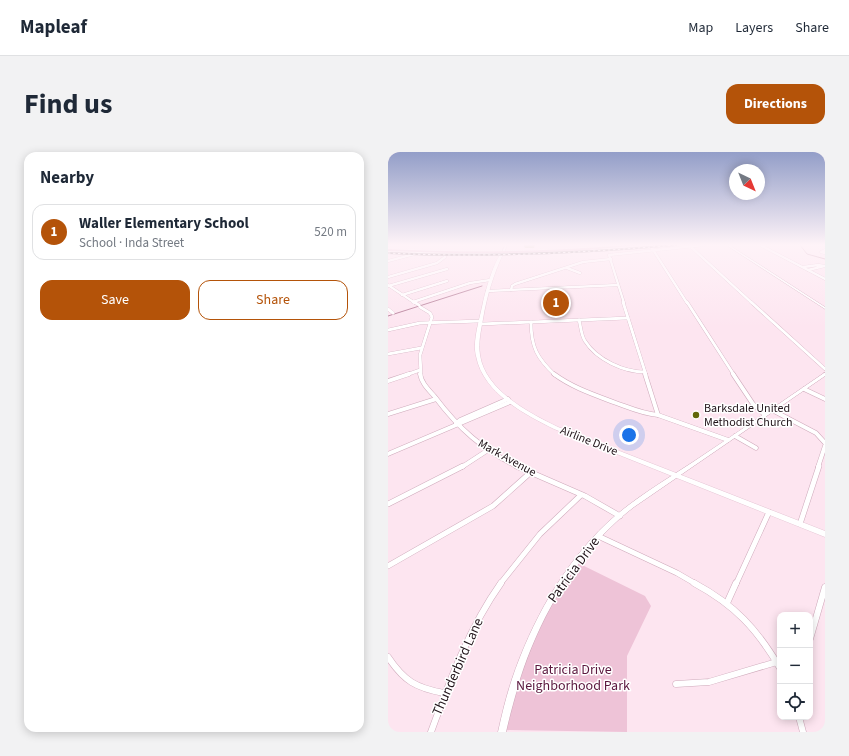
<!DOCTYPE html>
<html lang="en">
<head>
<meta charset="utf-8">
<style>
	:root { --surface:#fff; --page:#f2f2f3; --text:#1f2937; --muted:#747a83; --line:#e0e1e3; --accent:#b45309 }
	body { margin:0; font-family:"Source Sans 3",sans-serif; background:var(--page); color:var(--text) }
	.controls { position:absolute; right:12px; bottom:12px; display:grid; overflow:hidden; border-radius:8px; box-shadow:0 2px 10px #0003 }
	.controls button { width:36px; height:36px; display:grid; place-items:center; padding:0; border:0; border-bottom:1px solid var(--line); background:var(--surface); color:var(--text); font:20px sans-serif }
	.compass { position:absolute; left:341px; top:12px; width:36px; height:36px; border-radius:50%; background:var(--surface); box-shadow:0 2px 10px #0003; rotate:137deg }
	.you { position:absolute; left:241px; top:283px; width:14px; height:14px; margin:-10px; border:3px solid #fff; border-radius:50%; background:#1a73e8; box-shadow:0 0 0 6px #1a73e833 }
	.badge { display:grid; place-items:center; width:26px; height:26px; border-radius:50%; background:var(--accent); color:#fff; font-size:13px; font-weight:700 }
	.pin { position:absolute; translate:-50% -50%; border:2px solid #fff; box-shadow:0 1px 4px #0006 }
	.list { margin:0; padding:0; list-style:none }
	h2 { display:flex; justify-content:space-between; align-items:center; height:52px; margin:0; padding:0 16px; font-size:17px }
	h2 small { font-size:13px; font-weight:400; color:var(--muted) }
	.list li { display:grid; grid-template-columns:26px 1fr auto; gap:12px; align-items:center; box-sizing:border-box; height:56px; margin:0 8px 8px; padding:0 8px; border:1px solid var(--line); border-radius:12px }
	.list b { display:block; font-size:15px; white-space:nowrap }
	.list p { margin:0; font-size:13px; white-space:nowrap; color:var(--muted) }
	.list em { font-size:13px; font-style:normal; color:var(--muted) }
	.actions { display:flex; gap:8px; padding:12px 16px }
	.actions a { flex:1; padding:9px 0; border:1px solid var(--accent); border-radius:12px; text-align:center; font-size:14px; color:var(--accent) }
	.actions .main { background:var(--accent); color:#fff }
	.icon { flex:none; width:22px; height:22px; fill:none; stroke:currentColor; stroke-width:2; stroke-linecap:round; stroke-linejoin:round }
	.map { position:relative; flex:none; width:437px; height:580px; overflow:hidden; border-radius:12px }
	header { display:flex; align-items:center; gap:24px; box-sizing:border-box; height:56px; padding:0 20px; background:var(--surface); border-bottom:1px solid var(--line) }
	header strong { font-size:19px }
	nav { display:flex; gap:22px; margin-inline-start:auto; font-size:14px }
	.intro { display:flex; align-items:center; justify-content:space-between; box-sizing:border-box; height:96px; padding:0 24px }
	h1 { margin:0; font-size:28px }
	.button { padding:10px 18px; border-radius:12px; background:var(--accent); color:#fff; font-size:14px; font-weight:700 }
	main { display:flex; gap:24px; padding:0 24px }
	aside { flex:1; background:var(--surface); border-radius:12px; box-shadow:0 2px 10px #0003 }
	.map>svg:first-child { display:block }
</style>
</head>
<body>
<header>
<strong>Mapleaf</strong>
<nav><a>Map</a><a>Layers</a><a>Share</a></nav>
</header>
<div class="intro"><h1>Find us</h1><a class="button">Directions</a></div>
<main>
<aside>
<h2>Nearby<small></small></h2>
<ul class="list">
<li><span class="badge">1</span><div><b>Waller Elementary School</b><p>School · Inda Street</p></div><em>520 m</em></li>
</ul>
<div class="actions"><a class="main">Save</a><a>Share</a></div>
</aside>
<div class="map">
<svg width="437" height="580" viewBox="0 0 437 580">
	<rect width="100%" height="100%" fill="#fde5f0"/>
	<polygon fill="#eec3d7" points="188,410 257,444 263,454 239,504 239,580 114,578 134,512 154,464"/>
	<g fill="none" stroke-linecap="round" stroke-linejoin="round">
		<g stroke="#b57c97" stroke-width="1">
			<polyline points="412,93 419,102 437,107"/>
			<polyline points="0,164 94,134"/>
		</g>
		<g stroke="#cea9ba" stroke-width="3">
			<g id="minor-far4">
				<polyline points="262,93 299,151"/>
				<polyline points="372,93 437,127"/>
				<polyline points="303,95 364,151"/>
				<polyline points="437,98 433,100 437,101"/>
				<polyline points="0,109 34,100"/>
				<polyline points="415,115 430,113 437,114 420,118"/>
				<polyline points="179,116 192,121"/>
				<polyline points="0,125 49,111 57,105"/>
				<polyline points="0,133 27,151"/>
				<polyline points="0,134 59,117"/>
				<polyline points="123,138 124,134 127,132 195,110 223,107"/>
				<polyline points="99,139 230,133"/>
				<polyline points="14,143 59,129"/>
				<polyline points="25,150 82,131 102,128"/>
				<polyline points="236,151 221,103 316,93"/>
			</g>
		</g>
		<g stroke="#cea9ba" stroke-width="3.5">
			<g id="minor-far3">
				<polyline points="25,150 26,150"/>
				<polyline points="26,150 31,153"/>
				<polyline points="235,150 258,223"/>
				<polyline points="299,150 346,223"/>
				<polyline points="363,150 437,217"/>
				<polyline points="32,155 42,161 44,165 32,203 33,223"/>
				<polyline points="0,157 5,161"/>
				<path d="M191,168C193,175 193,183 197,189C209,208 236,220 257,220"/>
				<path d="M143,170C143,195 149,206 167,223"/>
				<polyline points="93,172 240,166"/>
				<polyline points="0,178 32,171 93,169"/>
				<polyline points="0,202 33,196"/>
				<polyline points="18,223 32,218"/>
			</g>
		</g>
		<g stroke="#cea9ba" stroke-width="5">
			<g id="minor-far2">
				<path d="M32,222C34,232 40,237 47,245C71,277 94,297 130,315"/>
				<path d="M166,222C185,236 207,243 228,251C242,256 255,262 270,263"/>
				<polyline points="257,222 270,263 340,288"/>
				<polyline points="345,222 365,252 377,263"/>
				<polyline points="0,229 21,222"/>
				<polyline points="416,237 437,247"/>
				<polyline points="384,258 428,281 437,291"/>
				<polyline points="0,262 48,247"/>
				<polyline points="68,272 72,268 120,247"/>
				<polyline points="347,284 368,296"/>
				<polyline points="0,302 122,250"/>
				<polyline points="74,315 100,298"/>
				<polyline points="430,315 437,294"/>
			</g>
		</g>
		<g stroke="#cea9ba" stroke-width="6">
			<g id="minor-far1">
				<polyline points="128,314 197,344 232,364"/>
				<polyline points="0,352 75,314"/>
				<polyline points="412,372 431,314"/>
				<polyline points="210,384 289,421 308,432"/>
				<polyline points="0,414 105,354 143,320"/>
				<polyline points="112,432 152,382 193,343"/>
				<polyline points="348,432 381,360"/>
			</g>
		</g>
		<g stroke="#cea9ba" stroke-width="7">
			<g id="minor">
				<path d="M306,431C347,453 369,477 392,516"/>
				<polyline points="339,451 348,431"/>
				<polyline points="422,487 437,435"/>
				<path d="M0,505C16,529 28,536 56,541"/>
				<polyline points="288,532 321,530 392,509"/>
				<polyline points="411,565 415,580"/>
				<path d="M43,580C62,528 81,476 113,431"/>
			</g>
		</g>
		<g stroke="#cea9ba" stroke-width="1">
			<g id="tertiary">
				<polygon points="117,93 119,93 116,101 114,101"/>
				<polygon points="341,93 437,155 437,157 338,93"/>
				<path d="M436,221H437V224L246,355C238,361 230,368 223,375C180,416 150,471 132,527C127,545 122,562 118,580H110C114,562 118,545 124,527C143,471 175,412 219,371C245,347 276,329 305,310C349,281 392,251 436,221Z"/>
			</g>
		</g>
		<g stroke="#cea9ba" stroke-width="0.5">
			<path id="secondary" d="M115,99L116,100C106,121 99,143 95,167C93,179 90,190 92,203C97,238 141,261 170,275L437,379V385L166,277C136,262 95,241 88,204C84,189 92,166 95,150C98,137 106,108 115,99Z"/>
		</g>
		<g stroke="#fff" stroke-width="1">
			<path id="primary" d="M237,93H253L189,99L126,101H63L0,99V97C79,101 158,100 237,93Z"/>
		</g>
		<use href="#minor-far4" stroke="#fff" stroke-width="2.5"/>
		<use href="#minor-far3" stroke="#fff" stroke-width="3"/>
		<use href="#minor-far2" stroke="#fff" stroke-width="4"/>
		<use href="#minor-far1" stroke="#fff" stroke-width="5"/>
		<use href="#minor" stroke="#fff" stroke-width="6"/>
		<use href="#tertiary" fill="#fff" fill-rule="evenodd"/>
		<use href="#secondary" fill="#fff" fill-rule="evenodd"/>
		<use href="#primary" fill="#dfacc5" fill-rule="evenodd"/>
		<g stroke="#52434a" stroke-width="2">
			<path id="rail" d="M0,101C96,106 192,101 288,93"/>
		</g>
		<use href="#rail" stroke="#fff" stroke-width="1" stroke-dasharray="2.5" stroke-linecap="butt"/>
	</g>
	<polygon fill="#99a06d" points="147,93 146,96 137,96 136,94"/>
	<polygon fill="#b2ba7f" stroke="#7d8259" points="137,93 146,93 146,94 136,94"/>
	<linearGradient id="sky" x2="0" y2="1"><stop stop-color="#939ec8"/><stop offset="0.53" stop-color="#fef3f8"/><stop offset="1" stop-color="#fef3f8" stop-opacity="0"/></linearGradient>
	<rect width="437" height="175" fill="url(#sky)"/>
	<circle fill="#61680a" stroke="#fff" stroke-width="1.5" cx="308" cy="263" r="4"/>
	<g text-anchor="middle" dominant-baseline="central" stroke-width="3" stroke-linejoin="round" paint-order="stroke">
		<g font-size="12" fill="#201319" stroke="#fff" text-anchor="start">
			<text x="316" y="256">Barksdale United<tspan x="316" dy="14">Methodist Church</tspan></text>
		</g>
		<g font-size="12" fill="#201319" stroke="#fff">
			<text transform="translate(201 289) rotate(22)">Airline Drive</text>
			<text transform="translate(119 306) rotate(29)">Mark Avenue</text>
		</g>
		<g font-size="14" fill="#201319" stroke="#fff">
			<text transform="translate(186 418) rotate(-54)">Patricia Drive</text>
			<text transform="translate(70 515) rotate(-66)">Thunderbird Lane</text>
		</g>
		<g font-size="14" fill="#5b173e" stroke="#fff">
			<text x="185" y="518">Patricia Drive<tspan x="185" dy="16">Neighborhood Park</tspan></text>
		</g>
	</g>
</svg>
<div class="controls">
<button>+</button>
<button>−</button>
<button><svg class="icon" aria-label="locate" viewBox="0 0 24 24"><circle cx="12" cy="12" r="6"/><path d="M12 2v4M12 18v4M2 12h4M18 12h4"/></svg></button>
</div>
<svg class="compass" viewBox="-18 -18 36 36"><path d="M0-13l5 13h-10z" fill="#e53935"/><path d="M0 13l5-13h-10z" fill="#747a83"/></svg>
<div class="you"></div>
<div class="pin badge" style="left:168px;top:151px">1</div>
</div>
</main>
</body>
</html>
